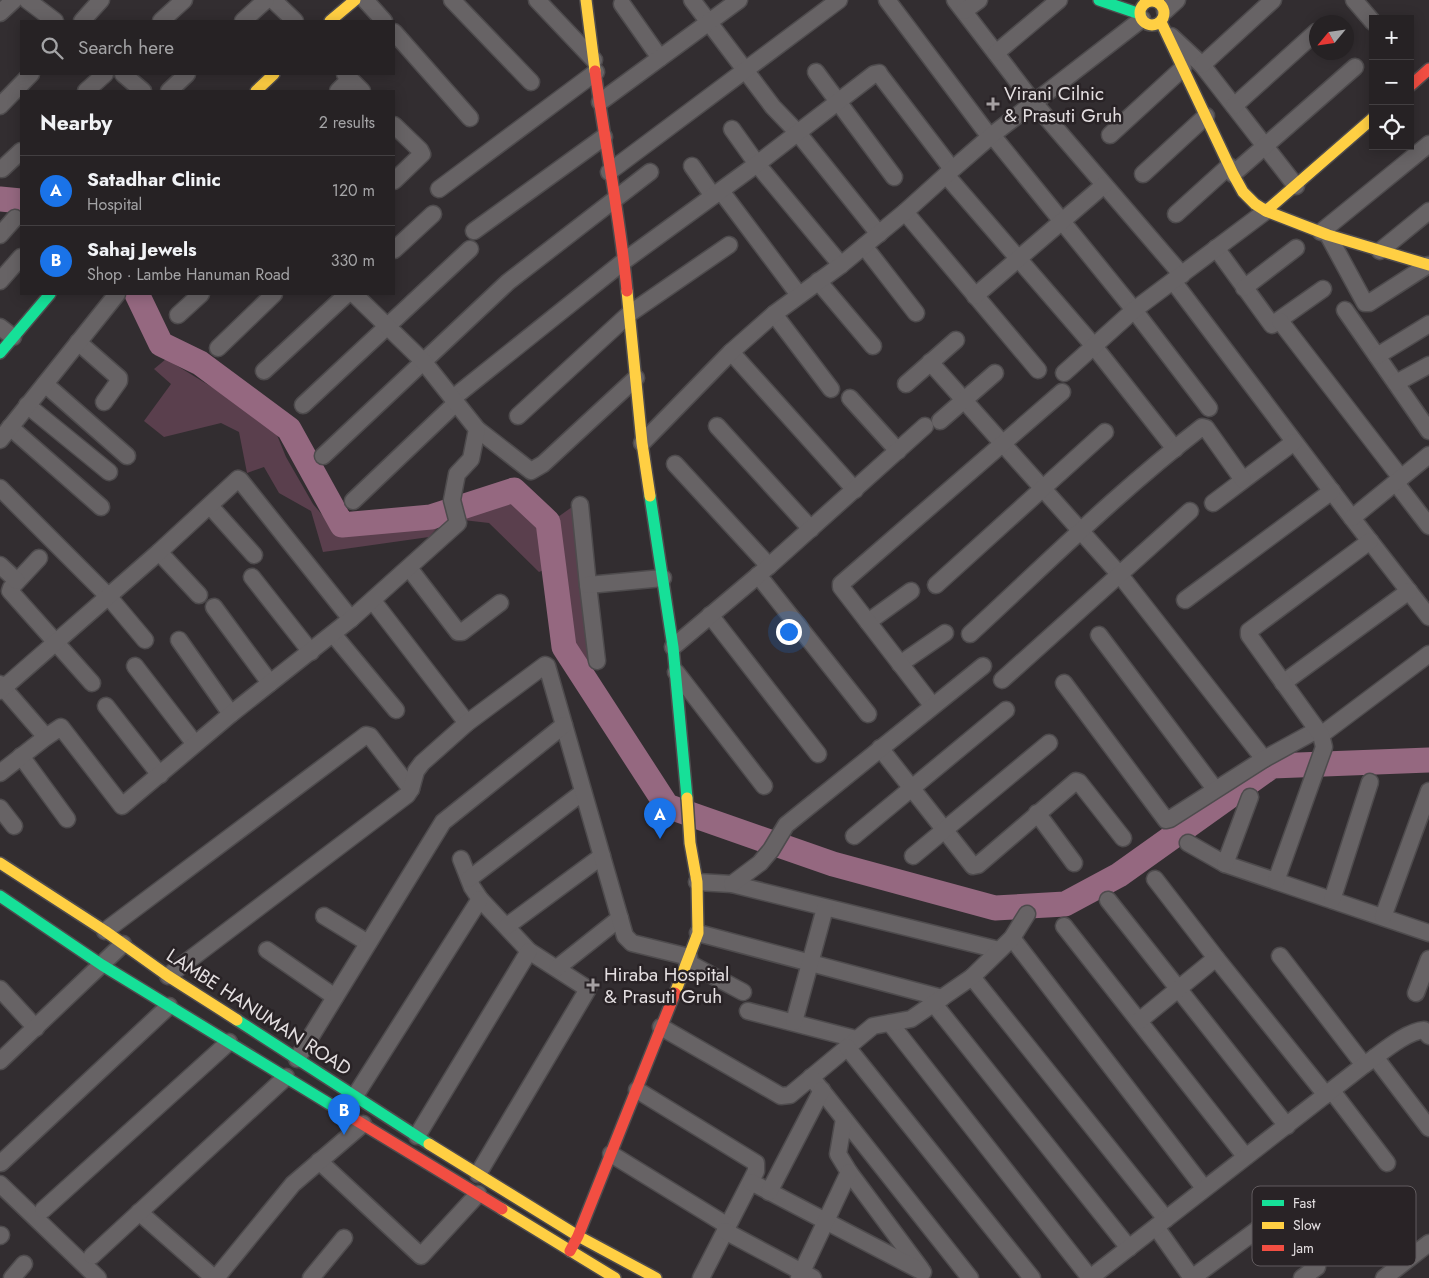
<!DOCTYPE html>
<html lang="en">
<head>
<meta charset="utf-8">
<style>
	:root { --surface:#262224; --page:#322f31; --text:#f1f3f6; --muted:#a4a4a6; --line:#423f41; --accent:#1a73e8 }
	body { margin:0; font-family:Jost,sans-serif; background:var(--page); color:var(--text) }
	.controls { position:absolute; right:15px; top:15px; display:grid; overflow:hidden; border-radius:0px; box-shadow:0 2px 12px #0003 }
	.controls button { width:45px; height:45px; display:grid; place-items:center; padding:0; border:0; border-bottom:1px solid var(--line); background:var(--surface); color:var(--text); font:25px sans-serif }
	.compass { position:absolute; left:1309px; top:15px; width:45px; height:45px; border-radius:50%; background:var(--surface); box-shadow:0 2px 12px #0003; rotate:241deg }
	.you { position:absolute; left:788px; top:631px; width:18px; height:18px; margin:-12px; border:4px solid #fff; border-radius:50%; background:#1a73e8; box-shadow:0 0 0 8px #1a73e833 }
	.badge { display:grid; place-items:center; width:32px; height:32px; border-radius:50%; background:var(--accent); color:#fff; font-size:16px; font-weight:700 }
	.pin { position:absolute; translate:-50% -41px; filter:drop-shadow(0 1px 2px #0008) }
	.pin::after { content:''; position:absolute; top:26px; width:18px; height:15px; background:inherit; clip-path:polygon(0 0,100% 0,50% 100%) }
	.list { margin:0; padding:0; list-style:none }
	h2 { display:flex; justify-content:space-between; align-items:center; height:65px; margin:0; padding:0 20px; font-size:21px }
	h2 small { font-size:16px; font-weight:400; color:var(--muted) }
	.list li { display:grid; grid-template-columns:32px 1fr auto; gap:15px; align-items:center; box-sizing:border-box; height:70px; padding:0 20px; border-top:1px solid var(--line) }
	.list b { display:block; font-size:19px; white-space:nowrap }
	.list p { margin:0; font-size:16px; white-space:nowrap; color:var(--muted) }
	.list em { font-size:16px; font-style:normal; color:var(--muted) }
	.icon { flex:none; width:28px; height:28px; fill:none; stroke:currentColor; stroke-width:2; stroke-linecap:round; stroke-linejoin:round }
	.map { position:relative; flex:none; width:1429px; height:1278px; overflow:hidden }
	.search { position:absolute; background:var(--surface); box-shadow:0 2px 12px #0003; left:20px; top:20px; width:375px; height:55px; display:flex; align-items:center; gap:12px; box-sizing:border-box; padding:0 18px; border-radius:0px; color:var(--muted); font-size:19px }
	.panel { position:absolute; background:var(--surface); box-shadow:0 2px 12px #0003; left:20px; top:90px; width:375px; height:205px; border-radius:0px }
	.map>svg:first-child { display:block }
</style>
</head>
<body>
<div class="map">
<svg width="1429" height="1278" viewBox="0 0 1429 1278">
	<rect width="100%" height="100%" fill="#322d30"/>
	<g fill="#5a3f4d">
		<polygon points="166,359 256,414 275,430 286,457 313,504 324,517 331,530 379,529 436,516 474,502 516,502 541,528 551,567 539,572 489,523 446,518 429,537 323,552 311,511 279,493 264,467 247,473 239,432 221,423 164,437 144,421 171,384 154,369"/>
		<polygon points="572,507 588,662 573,661 551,522"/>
	</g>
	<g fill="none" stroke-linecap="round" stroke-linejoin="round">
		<g stroke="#956880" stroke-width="25">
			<polyline points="0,199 21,201"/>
			<polyline points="137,294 161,344 200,363 289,429 342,525 431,517 514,490 548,522 564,647 667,806 833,864 995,908 1065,904 1119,875 1272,766 1429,760"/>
		</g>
		<g stroke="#4e4b4d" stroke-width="19">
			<g id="street">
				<polyline points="27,0 55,21"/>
				<polyline points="273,0 295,21"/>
				<polyline points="365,0 384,21"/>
				<polyline points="452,0 531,82"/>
				<polyline points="537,0 594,60"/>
				<polyline points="692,0 773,107 798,133 879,234"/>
				<polyline points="887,0 990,137"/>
				<polyline points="955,0 1034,103 1182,275"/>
				<polyline points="1354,0 1373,22"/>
				<polyline points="622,4 660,58"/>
				<polyline points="964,11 979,0"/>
				<polyline points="1165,11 1177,0"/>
				<polyline points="0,13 14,0"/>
				<polyline points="82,21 101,0"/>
				<polyline points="161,21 184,0"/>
				<polyline points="243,21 266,0"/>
				<polyline points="394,32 470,118"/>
				<polyline points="1171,36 1202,65 1296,186"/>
				<polyline points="996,53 1059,0"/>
				<polyline points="1202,65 1273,0"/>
				<polyline points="816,72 894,177"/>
				<polyline points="123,74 143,91"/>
				<polyline points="345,74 362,91"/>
				<polyline points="86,91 105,74"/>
				<polyline points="169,91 187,74"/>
				<polyline points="338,91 350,79"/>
				<polyline points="600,102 739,0"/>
				<polyline points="0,106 31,74"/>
				<polyline points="1234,106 1316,32"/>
				<polyline points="394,125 420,150 422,154 394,181"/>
				<polyline points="732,129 757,164 841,265"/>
				<polyline points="992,135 1134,310 1209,408"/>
				<polyline points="1110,135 1183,68"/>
				<polyline points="692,166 713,196"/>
				<polyline points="2,169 21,151"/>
				<polyline points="609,172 839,0"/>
				<polyline points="1143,174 1206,116"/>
				<polyline points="1233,174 1355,67"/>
				<polyline points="946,175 1093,345 1175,449"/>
				<polyline points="439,189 596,72"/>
				<polyline points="721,191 799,295"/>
				<polyline points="905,212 1038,370"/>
				<polyline points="1176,214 1229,166"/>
				<polyline points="474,231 604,137"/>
				<polyline points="1321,232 1429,144"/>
				<polyline points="0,235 15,218"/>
				<polyline points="1328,235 1365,303 1369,303 1428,265"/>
				<polyline points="864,246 916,313"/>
				<polyline points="1216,248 1272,325 1323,289"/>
				<polyline points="394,250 433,214"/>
				<polyline points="1380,251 1429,211"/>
				<polyline points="0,281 21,257"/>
				<polyline points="818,281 873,346"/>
				<polyline points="1173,281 1352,518 1429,617"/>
				<polyline points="1244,288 1296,248"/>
				<polyline points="975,296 1104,185"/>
				<polyline points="1345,310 1429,431"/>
				<polyline points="774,314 831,389"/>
				<polyline points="178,315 201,294"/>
				<polyline points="1280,321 1401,478"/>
				<polyline points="0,327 13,337"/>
				<polyline points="78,342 119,378 119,381 104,402"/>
				<polyline points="218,348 274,294"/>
				<polyline points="731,352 855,490"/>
				<polyline points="1377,356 1429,324"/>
				<polyline points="930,362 1120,575 1264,759"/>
				<polyline points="264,371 347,294"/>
				<polyline points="1064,373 1134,310 1266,211"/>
				<polyline points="1396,383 1429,365"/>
				<polyline points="45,384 127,456"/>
				<polyline points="906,384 956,340"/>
				<polyline points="453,398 624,261 757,164 874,74 879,73 880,75 952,169"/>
				<polyline points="850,398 898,451"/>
				<polyline points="27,405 109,472"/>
				<polyline points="303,405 470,249"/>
				<polyline points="518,416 629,314 729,245"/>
				<polyline points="940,421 995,373"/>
				<polyline points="717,426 811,529"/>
				<polyline points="10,427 101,507"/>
				<polyline points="477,429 531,471 543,464 636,378"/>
				<polyline points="0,440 117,294"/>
				<polyline points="642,443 731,352 774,314 841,265 905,212 946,175 992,135 1142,19"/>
				<polyline points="323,456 508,282 650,172"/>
				<polyline points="675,464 769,566"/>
				<polyline points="1396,483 1429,526"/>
				<polyline points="0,488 108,596 145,640"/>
				<polyline points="353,501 456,403"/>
				<polyline points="1213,503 1294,442"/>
				<polyline points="580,505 588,585 597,661"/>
				<polyline points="210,506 254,555"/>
				<polyline points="1352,518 1429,455"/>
				<polyline points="159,552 199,595"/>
				<polyline points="39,558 11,588 10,591 92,683"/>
				<polyline points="0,565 17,581"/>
				<polyline points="409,568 458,632 462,632 500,603"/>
				<polyline points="758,575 868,714"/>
				<polyline points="252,577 311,652"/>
				<polyline points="588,585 663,578"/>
				<polyline points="936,585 1105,432"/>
				<polyline points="1185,600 1332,491"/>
				<polyline points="373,601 467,723"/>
				<polyline points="214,607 270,683"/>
				<polyline points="710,615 818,754"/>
				<polyline points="868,622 911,591"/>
				<polyline points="333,634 396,710"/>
				<path d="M970,634C1046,564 1120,490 1202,427L1206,428L1243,480"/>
				<polyline points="1099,635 1215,789"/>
				<polyline points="179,640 231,714"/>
				<polyline points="673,647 769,566 925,426"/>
				<polyline points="900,664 945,633"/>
				<polyline points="135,666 195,744"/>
				<polyline points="676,672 764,786"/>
				<polyline points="1002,680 1190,511"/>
				<polyline points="1064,683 1166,820 1170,819 1264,759 1317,730"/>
				<polyline points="1283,683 1409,591"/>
				<polyline points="0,684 46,737"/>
				<polyline points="0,691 159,552 238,479 240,480 351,619"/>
				<polyline points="932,705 841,587 841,584 1062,392"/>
				<polyline points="106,706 160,775"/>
				<polyline points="1321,735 1429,654"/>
				<polyline points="880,748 973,866 978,865 1076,781 1079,782 1123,838"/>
				<polyline points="21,756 67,819"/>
				<polyline points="0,773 46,737 61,727 122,806 231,714 351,619 458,523 452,500 457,474 471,459 477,429 423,361 354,294"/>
				<polyline points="0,808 14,826"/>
				<polyline points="1037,813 1074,863"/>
				<polyline points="854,836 1006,710"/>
				<polyline points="1188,843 1225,864 1429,933"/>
				<polyline points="913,856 1049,743"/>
				<polyline points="461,859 472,887 480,899 529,951 588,989 478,1174"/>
				<polyline points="1225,864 1250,797"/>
				<polyline points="469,879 583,792"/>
				<polyline points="1155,879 1216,958 1326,1095"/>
				<polyline points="1276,881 1324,747 1321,735 1249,635 1249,631 1370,541"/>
				<polyline points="697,882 732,884 999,950"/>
				<polyline points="732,884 760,863 771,850 786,825 983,666"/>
				<polyline points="1108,900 1287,1126"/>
				<polyline points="1332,900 1370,782"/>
				<polyline points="324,916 368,943"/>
				<polyline points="1383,917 1429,791"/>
				<polyline points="507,926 602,856"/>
				<polyline points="1064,926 1245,1156"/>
				<polyline points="105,931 366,735 370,736 411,789"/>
				<polyline points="698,933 942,998"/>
				<polyline points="1012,938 1204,1188"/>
				<polyline points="267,950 335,997"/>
				<polyline points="1280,956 1364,1065"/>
				<polyline points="687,962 743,992"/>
				<polyline points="557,968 620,918"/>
				<polyline points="168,976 407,795 411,789 416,771 422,763 467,723 545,665 547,666 625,936 632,943 689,957"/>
				<polyline points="972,977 1166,1219"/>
				<polyline points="0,989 36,1028"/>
				<polyline points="1416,993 1429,959"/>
				<polyline points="934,1004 1129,1248"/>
				<polyline points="748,1011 856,1039"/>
				<polyline points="1139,1021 1216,958"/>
				<polyline points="794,1022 825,908"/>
				<polyline points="890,1023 1090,1278"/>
				<polyline points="661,1027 781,1096 790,1095 873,1026 911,1019 972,977 1012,938 1027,914"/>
				<polyline points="847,1047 1032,1278"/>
				<polyline points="1375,1057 1429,1128"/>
				<polyline points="297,1059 443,822 564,725"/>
				<polyline points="0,1061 123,944"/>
				<polyline points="811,1077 970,1278"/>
				<polyline points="637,1090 756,1163 756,1171 701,1278"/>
				<polyline points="1332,1091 1387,1163"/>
				<polyline points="355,1096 480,899"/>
				<polyline points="844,1119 838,1154 849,1172 921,1269"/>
				<polyline points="417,1136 529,951"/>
				<polyline points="611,1154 728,1226"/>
				<polyline points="319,1161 421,1256 478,1194"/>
				<polyline points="1,1163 169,1006"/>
				<polyline points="751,1182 923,1272"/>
				<polyline points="0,1184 98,1278"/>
				<polyline points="769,1192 822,1090"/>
				<polyline points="43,1210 229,1042"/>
				<polyline points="139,1212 214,1278"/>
				<polyline points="1156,1227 1192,1278"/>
				<polyline points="725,1231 813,1278"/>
				<polyline points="0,1236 1,1235"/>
				<polyline points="92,1256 286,1077"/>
				<polyline points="12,1278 24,1264"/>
				<polyline points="216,1278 293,1184 363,1124"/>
				<polyline points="311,1278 344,1238"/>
				<polyline points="799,1278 849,1172"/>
				<path d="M1090,1278L1364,1065C1379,1055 1406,1031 1424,1030L1429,1036"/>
				<polyline points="1192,1278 1273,1218"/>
				<polyline points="1302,1278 1317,1267"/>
				<polyline points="1384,1278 1429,1243"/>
			</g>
		</g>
		<g stroke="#4e4b4d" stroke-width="14">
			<g id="fast">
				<polyline points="1099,0 1140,14"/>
				<polyline points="0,353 50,294"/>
				<polyline points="650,496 673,647 687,798"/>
				<polyline points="0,896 102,965 341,1111"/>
				<polyline points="237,1020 429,1144"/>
			</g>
		</g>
		<g stroke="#4e4b4d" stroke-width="14">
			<g id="slow">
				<polyline points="586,0 595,71"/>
				<circle cx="1152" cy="13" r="12"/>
				<polyline points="330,21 355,0"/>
				<polyline points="1161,22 1233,174 1243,192 1255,204 1266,211 1328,235 1429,265"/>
				<polyline points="256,91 274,74"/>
				<polyline points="1266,211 1373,118"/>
				<polyline points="627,291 642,443 650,496"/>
				<polyline points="0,863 105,931 168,976 237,1020"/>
				<polyline points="675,993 698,933 697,882 690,843 687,798"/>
				<polyline points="429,1144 578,1236 656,1278"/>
				<polyline points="502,1209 615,1278"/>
			</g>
		</g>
		<g stroke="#4e4b4d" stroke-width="14">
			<g id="jam">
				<path d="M595,71C605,144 620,217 627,291"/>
				<polyline points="1410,86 1429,69"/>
				<polyline points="341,1111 502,1209"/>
				<polyline points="570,1251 578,1236 675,993"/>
			</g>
		</g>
		<use href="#street" stroke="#676365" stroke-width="16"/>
		<use href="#fast" stroke="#16e098" stroke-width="11"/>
		<use href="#slow" stroke="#ffcf43" stroke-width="11"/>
		<use href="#jam" stroke="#f24e42" stroke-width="11"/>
	</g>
	<g fill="#a6a1a3" stroke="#292326" stroke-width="2">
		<path d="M990.5 96.5h5v5h5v5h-5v5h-5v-5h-5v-5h5z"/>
		<path d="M590.5 977.5h5v5h5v5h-5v5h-5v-5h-5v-5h5z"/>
	</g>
	<g text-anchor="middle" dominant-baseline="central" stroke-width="5" stroke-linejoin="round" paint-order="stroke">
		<g font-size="19" fill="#e4dfe1" stroke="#292326" text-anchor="start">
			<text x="1004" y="93">Virani Cilnic<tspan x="1004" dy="22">&amp; Prasuti Gruh</tspan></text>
			<text x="604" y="974">Hiraba Hospital<tspan x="604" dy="22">&amp; Prasuti Gruh</tspan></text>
		</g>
		<g font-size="19" fill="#e4dfe1" stroke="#292326">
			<text transform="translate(259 1012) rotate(33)">LAMBE HANUMAN ROAD</text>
		</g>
	</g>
	<rect x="1252" y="1186" width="164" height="80" rx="8" fill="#292326" stroke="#615b5e" stroke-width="1"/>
	<rect x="1262" y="1200" width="22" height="6" fill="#16e098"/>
	<rect x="1262" y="1222" width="22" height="7" fill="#ffcf43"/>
	<rect x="1262" y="1245" width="22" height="6" fill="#f24e42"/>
	<g font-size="14" fill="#e4dfe1">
		<text x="1293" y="1208">Fast</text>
		<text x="1293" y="1230">Slow</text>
		<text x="1293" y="1253">Jam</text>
	</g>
</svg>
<div class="controls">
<button>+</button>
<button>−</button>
<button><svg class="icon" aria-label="locate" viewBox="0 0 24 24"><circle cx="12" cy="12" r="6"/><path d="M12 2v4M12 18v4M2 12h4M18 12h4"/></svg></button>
</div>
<svg class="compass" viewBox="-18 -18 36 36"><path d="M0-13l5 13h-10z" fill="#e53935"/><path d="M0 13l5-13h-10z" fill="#a4a4a6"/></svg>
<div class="you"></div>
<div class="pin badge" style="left:660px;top:839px">A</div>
<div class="pin badge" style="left:344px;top:1135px">B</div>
<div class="search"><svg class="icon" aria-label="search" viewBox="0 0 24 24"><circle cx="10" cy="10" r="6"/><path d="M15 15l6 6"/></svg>Search here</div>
<section class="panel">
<h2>Nearby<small>2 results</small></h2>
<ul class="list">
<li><span class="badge">A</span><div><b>Satadhar Clinic</b><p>Hospital</p></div><em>120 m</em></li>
<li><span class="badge">B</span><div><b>Sahaj Jewels</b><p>Shop · Lambe Hanuman Road</p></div><em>330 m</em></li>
</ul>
</section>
</div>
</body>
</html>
